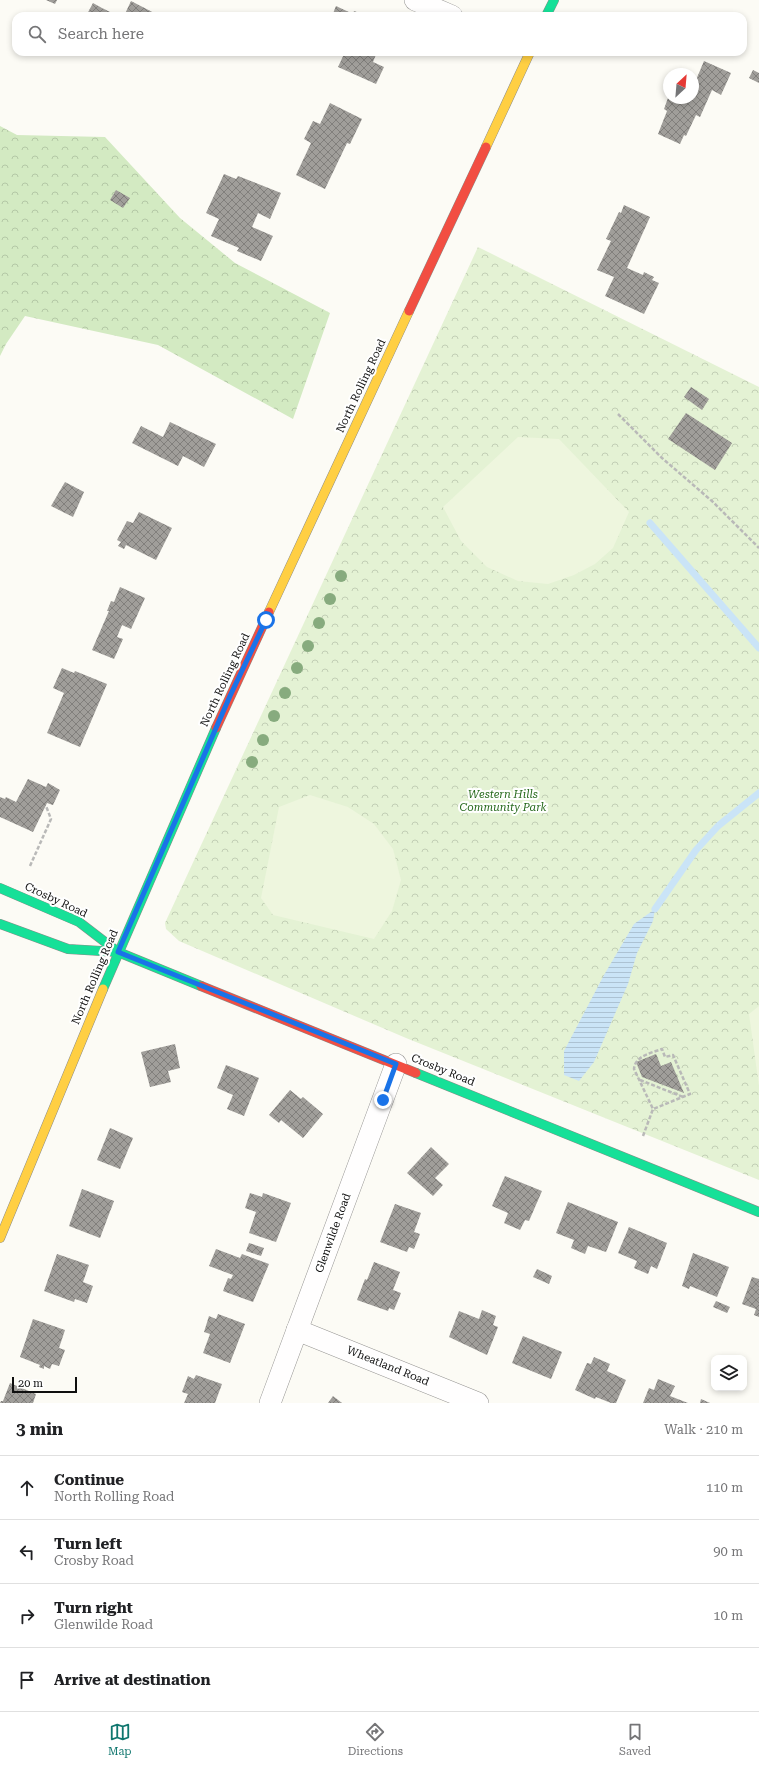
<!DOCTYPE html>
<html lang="en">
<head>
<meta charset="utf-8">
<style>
	:root { --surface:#fff; --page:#f6f6f6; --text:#202124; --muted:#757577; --line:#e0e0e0; --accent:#0f766e }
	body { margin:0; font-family:"Roboto Serif",serif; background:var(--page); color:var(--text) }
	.controls { position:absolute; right:12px; bottom:12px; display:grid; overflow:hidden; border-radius:8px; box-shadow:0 2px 6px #0003 }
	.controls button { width:36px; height:36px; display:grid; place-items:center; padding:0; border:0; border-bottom:1px solid var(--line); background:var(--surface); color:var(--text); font:20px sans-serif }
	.compass { position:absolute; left:663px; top:68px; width:36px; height:36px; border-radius:50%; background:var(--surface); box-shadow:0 2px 6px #0003; rotate:26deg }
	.scale { position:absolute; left:12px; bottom:10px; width:65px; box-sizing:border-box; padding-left:4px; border:2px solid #0f0f0f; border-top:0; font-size:11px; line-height:14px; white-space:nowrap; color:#0f0f0f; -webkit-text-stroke:3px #fff; paint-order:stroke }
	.stop { position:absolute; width:12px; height:12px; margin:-9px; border:3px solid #1a73e8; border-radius:50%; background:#fff }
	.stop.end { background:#1a73e8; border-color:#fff; box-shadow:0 1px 4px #0008 }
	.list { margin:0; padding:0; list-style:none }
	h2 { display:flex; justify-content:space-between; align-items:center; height:52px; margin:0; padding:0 16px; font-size:17px }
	h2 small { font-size:13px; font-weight:400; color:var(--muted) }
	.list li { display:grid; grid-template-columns:26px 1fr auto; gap:12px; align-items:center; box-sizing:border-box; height:64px; padding:0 16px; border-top:1px solid var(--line) }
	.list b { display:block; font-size:15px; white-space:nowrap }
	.list p { margin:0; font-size:13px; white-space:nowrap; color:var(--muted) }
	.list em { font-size:13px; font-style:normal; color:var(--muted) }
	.icon { flex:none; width:22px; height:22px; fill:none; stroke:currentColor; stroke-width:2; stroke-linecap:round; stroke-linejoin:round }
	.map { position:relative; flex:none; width:759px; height:1403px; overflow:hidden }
	.search { position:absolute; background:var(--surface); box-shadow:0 2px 6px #0003; left:12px; right:12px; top:12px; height:44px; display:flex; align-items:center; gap:10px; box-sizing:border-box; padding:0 14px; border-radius:12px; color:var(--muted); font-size:15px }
	.sheet { height:308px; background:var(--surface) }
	nav { display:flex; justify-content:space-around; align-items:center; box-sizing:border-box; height:56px; border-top:1px solid var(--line); background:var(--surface); font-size:11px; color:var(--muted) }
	nav a { display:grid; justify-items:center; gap:2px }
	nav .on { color:var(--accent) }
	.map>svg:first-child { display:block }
</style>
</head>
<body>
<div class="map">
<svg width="759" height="1403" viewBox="0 0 759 1403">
	<defs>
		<pattern id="forest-crowns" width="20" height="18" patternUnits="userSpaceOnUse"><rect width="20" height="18" fill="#d3eac2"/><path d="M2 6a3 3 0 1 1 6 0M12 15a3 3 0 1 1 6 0" fill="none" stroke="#b4c8a6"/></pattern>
		<pattern id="park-crowns" width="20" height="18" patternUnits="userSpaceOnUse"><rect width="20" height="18" fill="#e4f2d4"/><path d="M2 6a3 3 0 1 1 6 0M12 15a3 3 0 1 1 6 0" fill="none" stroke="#c2ceb5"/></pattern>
		<pattern id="water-rules" width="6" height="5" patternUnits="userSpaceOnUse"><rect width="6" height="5" fill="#cae4f7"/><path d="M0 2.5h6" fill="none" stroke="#acc2d3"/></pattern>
		<pattern id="building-cross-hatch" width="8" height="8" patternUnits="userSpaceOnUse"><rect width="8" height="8" fill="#a09e9a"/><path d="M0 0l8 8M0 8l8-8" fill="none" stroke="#817f7c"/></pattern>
	</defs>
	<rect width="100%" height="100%" fill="#fcfbf5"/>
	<polygon fill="url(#forest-crowns)" points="0,126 17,135 105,137 180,218 235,263 330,313 293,419 158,345 25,316 6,344 0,356"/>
	<polygon fill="url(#park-crowns)" points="478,247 759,387 759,1180 406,1038 179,941 166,929 165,923"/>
	<g fill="#eef6de">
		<polygon points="518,437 559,439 629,512 613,548 595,564 574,575 548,584 518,581 487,567 461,541 443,507"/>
		<polygon points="310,795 348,807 374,824 393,849 401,880 392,911 374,939 273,915 261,898 279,807"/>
		<polygon points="759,1006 759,1086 749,1014"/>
	</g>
	<polygon fill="url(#water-rules)" points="655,909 653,921 637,953 628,984 594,1062 579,1081 564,1075 564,1051 604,975 634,924"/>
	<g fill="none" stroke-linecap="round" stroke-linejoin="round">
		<g stroke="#cae4f7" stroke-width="7">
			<polyline points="650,523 759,648"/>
			<polyline points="655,909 696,850 718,826 759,793"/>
		</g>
	</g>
	<g fill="url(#building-cross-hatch)">
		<polygon points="46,0 57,0 55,4"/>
		<polygon points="131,1 160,16 124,16"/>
		<polygon points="93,3 102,8 118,16 86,16"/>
		<polygon points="336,6 353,14 354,11 362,14 361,16 332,16"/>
		<polygon points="345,52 377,52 373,62 384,67 376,84 338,67"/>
		<polygon points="704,61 731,73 721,95 712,90 700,117 696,115 686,136 684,135 680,144 658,134 667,111 664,109 668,98 672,100 673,98 693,98 693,87"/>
		<polygon points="753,70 759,73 759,83 749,78"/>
		<polygon points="330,103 362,119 350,144 347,143 325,189 296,175 311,143 304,139 313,121 320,124"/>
		<polygon points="224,174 236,179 238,176 281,193 270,219 258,213 252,227 273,236 261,261 237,251 239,248 211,236 219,219 206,213"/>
		<polygon points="116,190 130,198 123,208 110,200"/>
		<polygon points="624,205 650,217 627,268 643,275 644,272 654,277 652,280 659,283 644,314 605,296 614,277 597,270 611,241 606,239 619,212 621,213"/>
		<polygon points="691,387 709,399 702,410 684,397"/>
		<polygon points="686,413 732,443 715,470 668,439"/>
		<polygon points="170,422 216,444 204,467 183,456 178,466 132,443 141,426 163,437"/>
		<polygon points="65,482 84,492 73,517 51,506"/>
		<polygon points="139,512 172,528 156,560 126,545 124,549 118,546 121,542 117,540 127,521 133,523"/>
		<polygon points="120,587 145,598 131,629 122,625 117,637 123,639 114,659 92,650 109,611 107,611 111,601 114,602"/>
		<polygon points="62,668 74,673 75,671 107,684 80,747 47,733 64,693 53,688"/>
		<polygon points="28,779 46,787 48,783 60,790 53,805 47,803 33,832 0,817 0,797 5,799 6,797 16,802"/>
		<polygon points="175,1044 180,1068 168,1071 171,1082 150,1087 141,1052"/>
		<polygon points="656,1054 661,1066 671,1062 684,1093 642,1077 636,1062"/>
		<polygon points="226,1065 259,1078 244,1116 227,1109 233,1095 217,1088"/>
		<polygon points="290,1090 301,1099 303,1097 323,1114 303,1138 281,1120 279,1123 269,1115"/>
		<polygon points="110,1128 133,1138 120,1169 97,1160"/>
		<polygon points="431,1147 449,1164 435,1178 443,1185 433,1196 407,1173"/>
		<polygon points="505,1176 542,1191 529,1221 525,1220 520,1230 504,1223 508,1213 492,1206"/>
		<polygon points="82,1189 114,1201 100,1238 69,1226"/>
		<polygon points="250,1193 262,1197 263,1193 291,1203 276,1242 249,1233 256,1212 245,1208"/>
		<polygon points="568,1202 618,1222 606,1252 588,1246 585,1254 571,1248 574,1240 556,1233"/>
		<polygon points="395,1204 421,1213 414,1232 420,1234 414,1249 409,1247 407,1252 380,1242"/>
		<polygon points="629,1227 667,1243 657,1269 651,1266 648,1274 634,1268 637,1261 618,1253"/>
		<polygon points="249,1243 264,1248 261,1256 246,1251"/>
		<polygon points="216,1249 240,1258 242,1254 269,1264 253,1302 223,1291 228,1278 231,1279 233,1275 209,1266"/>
		<polygon points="693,1253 729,1267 717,1297 690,1286 689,1289 682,1286"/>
		<polygon points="57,1254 89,1265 83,1282 93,1286 87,1303 75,1299 74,1302 44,1291"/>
		<polygon points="374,1262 400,1272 393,1290 401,1293 394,1310 389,1308 388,1311 357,1300 365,1279 367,1280"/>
		<polygon points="537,1269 552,1276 549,1284 533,1277"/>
		<polygon points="752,1277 759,1279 759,1317 754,1315 756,1309 742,1304"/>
		<polygon points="716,1301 730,1307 727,1313 713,1307"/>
		<polygon points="482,1310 496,1316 493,1325 498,1327 487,1355 449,1337 459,1311 479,1319"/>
		<polygon points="218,1314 245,1324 230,1363 203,1353 210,1334 204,1332 209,1316 216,1319"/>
		<polygon points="33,1319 65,1330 59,1348 65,1350 59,1366 52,1364 50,1369 44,1366 44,1369 39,1367 40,1365 20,1357"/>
		<polygon points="523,1336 562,1352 551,1379 512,1363"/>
		<polygon points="594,1357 610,1364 607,1371 626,1380 616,1403 611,1403 596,1397 595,1399 575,1390 587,1363 591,1364"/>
		<polygon points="196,1375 222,1384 215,1403 184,1403 188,1394 182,1392 188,1376 194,1379"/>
		<polygon points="658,1379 675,1386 670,1396 688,1403 643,1403 649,1388 654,1390"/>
		<polygon points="10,1383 36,1394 33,1403 0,1403 1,1401 3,1401"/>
		<polygon points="333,1396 342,1403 328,1403"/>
		<polygon points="701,1399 710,1403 700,1403"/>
	</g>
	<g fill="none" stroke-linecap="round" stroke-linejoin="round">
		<g stroke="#969593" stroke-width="22">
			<g id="street">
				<polyline points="415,0 452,16"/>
				<polyline points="297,1330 478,1403"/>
				<polyline points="270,1403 396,1064"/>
			</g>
		</g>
		<g stroke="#8c8c89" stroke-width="10">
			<g id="fast">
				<polyline points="546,16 554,0"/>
				<polyline points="0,888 79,922 118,952 201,986"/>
				<polyline points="0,924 68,949 118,952"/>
				<polyline points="103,989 216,728"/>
				<polyline points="416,1073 759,1212"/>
			</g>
		</g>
		<g stroke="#8c8c89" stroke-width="10">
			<g id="slow">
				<polyline points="486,147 530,52"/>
				<polyline points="269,612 409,311"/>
				<polyline points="0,1238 103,989"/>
			</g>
		</g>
		<g stroke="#8c8c89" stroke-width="10">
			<g id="jam">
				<polyline points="409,311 486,147"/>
				<polyline points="216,728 269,612"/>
				<polyline points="201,986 416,1073"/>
			</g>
		</g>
		<g stroke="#b9b9b8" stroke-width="2.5" stroke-dasharray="4 2" stroke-linecap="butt">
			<polyline points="618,414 662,458 713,502 759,548"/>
			<polyline points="30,866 51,819 46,806"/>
			<polyline points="640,1080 683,1097"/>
			<path d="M643,1136L653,1109L690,1094L673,1055L665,1057L662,1049C651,1053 635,1056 634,1069L653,1109"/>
		</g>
		<use href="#street" stroke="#fffefe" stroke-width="21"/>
		<use href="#fast" stroke="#16e098" stroke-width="9"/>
		<use href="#slow" stroke="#ffcf43" stroke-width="9"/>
		<use href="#jam" stroke="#f24e42" stroke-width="9"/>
	</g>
	<g fill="#87ab7e">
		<circle cx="341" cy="576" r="6"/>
		<circle cx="330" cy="599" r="6"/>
		<circle cx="319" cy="623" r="6"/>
		<circle cx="308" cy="646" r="6"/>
		<circle cx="297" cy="668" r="6"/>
		<circle cx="285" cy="693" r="6"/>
		<circle cx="274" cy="716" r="6"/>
		<circle cx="263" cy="740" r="6"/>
		<circle cx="252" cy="762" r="6"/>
	</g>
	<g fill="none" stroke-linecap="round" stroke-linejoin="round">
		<polyline stroke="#1a73e8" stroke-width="5" points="266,620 230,696 118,952 396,1064 383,1100"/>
	</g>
	<g text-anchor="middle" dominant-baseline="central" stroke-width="4" stroke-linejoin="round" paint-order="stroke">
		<g font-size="11" fill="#0f0f0f" stroke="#fff">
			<text transform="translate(361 386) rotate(-65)">North Rolling Road</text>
			<text transform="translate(225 680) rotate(-65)">North Rolling Road</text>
			<text transform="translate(56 900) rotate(25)">Crosby Road</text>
			<text transform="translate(95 977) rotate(-67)">North Rolling Road</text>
			<text transform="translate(443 1070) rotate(22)">Crosby Road</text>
			<text transform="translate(333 1233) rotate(-70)">Glenwilde Road</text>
			<text transform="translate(388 1366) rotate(22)">Wheatland Road</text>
		</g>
		<g font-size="11" font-style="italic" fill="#276a1d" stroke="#fff">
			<text x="503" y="794">Western Hills<tspan x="503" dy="13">Community Park</tspan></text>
		</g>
	</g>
</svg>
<div class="controls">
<button><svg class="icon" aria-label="layers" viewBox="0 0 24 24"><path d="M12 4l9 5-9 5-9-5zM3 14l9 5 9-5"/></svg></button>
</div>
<svg class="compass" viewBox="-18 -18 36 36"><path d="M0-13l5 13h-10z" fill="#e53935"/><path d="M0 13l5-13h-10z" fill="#757577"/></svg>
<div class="scale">20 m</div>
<div class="stop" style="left:266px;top:620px"></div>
<div class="stop end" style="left:383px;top:1100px"></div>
<div class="search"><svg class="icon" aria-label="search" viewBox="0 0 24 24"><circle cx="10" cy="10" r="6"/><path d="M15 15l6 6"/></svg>Search here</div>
</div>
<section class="sheet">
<h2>3 min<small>Walk · 210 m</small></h2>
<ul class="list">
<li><svg class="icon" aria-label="ahead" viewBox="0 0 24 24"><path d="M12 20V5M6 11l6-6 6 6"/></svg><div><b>Continue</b><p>North Rolling Road</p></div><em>110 m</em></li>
<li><svg class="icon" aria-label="left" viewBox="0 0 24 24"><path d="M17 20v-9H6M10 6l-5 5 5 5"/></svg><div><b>Turn left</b><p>Crosby Road</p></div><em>90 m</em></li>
<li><svg class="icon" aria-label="right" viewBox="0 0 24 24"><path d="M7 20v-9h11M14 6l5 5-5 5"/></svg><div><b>Turn right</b><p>Glenwilde Road</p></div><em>10 m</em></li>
<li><svg class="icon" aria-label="arrive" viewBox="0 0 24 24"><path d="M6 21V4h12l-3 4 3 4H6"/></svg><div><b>Arrive at destination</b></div></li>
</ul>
</section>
<nav>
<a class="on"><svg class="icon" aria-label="map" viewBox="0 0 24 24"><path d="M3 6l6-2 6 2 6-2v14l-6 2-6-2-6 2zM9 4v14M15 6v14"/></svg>Map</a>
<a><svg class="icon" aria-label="directions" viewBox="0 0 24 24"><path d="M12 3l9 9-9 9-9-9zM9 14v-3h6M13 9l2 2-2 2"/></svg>Directions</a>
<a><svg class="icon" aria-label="saved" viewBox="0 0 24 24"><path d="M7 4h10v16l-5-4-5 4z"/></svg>Saved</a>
</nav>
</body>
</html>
